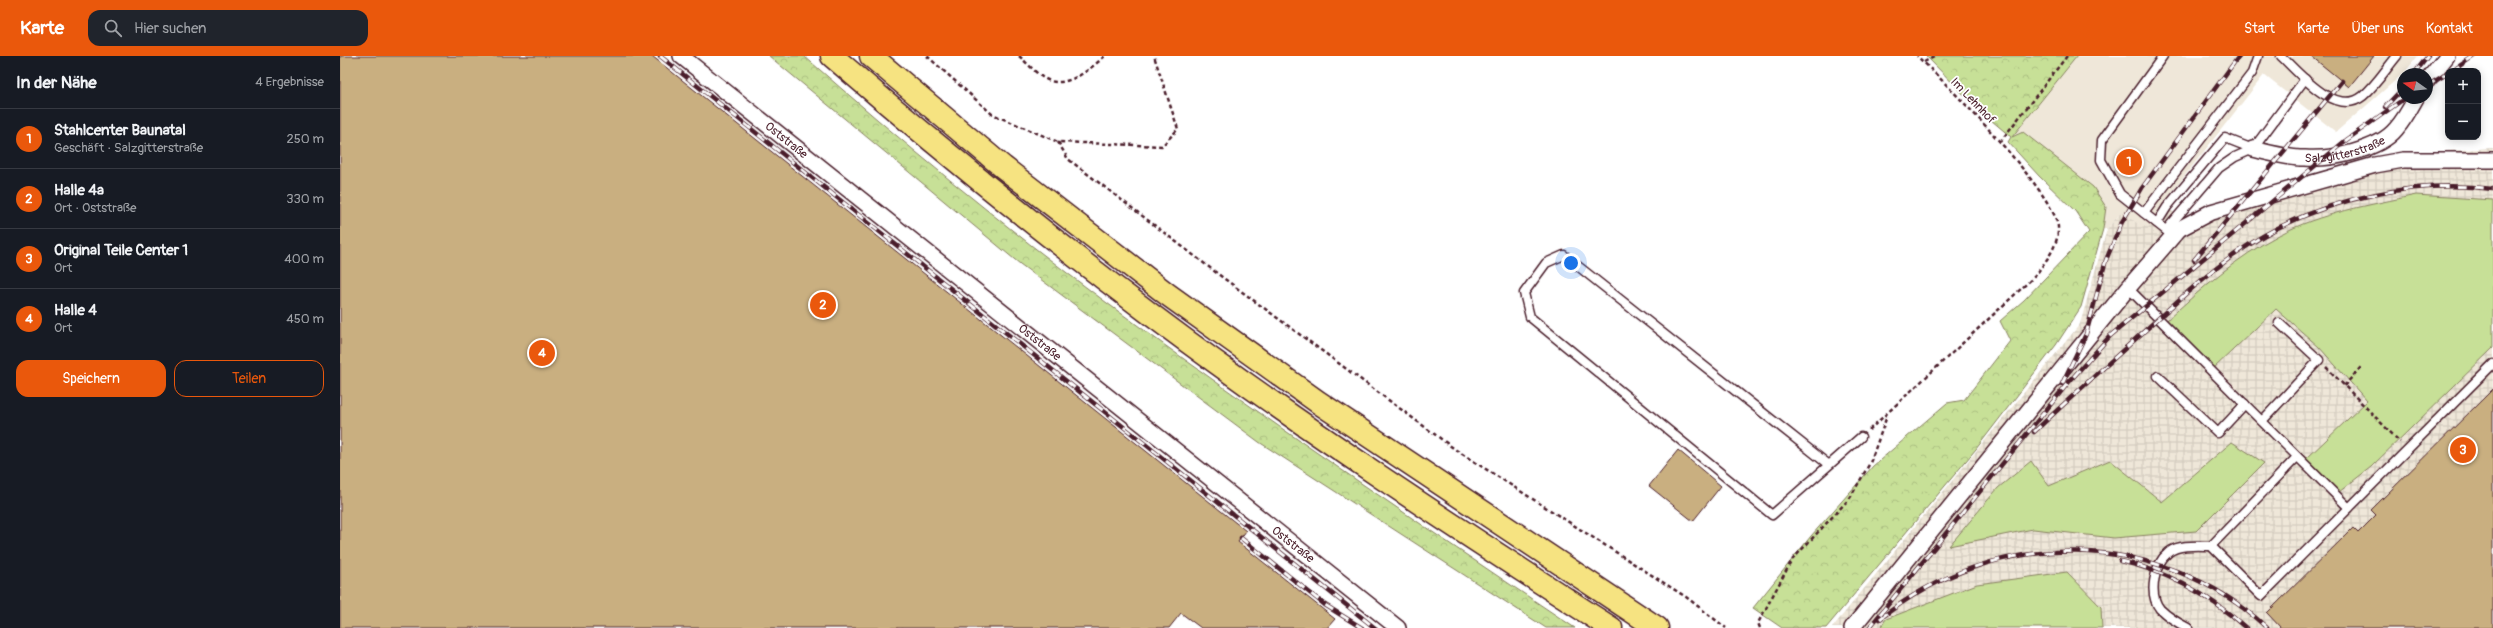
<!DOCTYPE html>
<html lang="de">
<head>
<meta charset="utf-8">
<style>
	:root { --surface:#171b24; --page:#20242c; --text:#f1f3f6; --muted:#9ea1a6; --line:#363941; --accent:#ea580c }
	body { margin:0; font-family:Pangolin,sans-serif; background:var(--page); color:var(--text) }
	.controls { position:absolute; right:12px; top:12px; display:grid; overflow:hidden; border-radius:8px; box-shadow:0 2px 10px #0003 }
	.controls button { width:36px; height:36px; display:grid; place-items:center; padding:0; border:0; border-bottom:1px solid var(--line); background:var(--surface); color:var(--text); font:20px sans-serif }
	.compass { position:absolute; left:2057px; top:12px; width:36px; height:36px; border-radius:50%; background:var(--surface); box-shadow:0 2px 10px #0003; rotate:285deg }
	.you { position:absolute; left:1231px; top:207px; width:14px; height:14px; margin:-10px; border:3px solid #fff; border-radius:50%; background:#1a73e8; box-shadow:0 0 0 6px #1a73e833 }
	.badge { display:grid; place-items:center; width:26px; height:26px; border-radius:50%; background:var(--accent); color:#fff; font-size:13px; font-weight:700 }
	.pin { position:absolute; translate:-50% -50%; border:2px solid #fff; box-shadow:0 1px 4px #0006 }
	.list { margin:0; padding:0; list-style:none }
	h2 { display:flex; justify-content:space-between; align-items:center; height:52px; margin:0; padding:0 16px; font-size:17px }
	h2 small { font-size:13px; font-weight:400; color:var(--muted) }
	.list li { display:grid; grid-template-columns:26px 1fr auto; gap:12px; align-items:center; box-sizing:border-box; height:60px; padding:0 16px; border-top:1px solid var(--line) }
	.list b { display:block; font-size:15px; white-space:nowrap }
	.list p { margin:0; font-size:13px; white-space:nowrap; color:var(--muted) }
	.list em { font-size:13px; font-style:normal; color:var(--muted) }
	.actions { display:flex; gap:8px; padding:12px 16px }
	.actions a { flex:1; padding:9px 0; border:1px solid var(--accent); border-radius:12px; text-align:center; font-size:14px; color:var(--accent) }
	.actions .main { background:var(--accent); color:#fff }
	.icon { flex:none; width:22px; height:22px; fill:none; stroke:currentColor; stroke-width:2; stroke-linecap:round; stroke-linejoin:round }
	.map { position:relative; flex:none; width:2153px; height:572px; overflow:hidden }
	header { display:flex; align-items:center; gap:24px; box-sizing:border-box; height:56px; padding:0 20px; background:var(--accent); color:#fff }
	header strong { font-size:19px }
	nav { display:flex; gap:22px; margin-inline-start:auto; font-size:14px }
	.search { width:280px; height:36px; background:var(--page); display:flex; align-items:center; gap:10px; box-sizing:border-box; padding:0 14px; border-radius:12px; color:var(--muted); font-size:15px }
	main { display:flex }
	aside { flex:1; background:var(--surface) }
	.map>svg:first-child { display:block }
</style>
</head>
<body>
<header>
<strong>Karte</strong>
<div class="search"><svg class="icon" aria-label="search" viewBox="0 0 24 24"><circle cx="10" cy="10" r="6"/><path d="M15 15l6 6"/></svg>Hier suchen</div>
<nav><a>Start</a><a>Karte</a><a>Über uns</a><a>Kontakt</a></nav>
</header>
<main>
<aside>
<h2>In der Nähe<small>4 Ergebnisse</small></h2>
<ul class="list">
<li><span class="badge">1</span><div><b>Stahlcenter Baunatal</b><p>Geschäft · Salzgitterstraße</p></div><em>250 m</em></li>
<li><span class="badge">2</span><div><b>Halle 4a</b><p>Ort · Oststraße</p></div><em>330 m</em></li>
<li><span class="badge">3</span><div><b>Original Teile Center 1</b><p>Ort</p></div><em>400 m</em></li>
<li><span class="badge">4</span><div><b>Halle 4</b><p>Ort</p></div><em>450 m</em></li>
</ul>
<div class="actions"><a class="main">Speichern</a><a>Teilen</a></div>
</aside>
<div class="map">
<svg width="2153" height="572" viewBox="0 0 2153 572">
	<defs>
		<pattern id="industrial-grid" width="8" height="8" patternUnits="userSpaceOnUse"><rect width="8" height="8" fill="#efe7d9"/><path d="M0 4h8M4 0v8" fill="none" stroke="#cec6ba"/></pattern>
		<pattern id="forest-crowns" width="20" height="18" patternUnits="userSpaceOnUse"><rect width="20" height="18" fill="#c7e097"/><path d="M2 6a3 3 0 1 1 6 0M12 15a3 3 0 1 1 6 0" fill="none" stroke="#acc082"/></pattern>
	</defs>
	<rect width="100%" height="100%" fill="#fff"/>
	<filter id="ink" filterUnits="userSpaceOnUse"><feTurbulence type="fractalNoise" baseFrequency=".025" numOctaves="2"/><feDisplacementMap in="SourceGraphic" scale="8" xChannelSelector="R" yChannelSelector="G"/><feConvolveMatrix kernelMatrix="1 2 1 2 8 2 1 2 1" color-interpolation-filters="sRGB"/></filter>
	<g filter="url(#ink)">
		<polygon fill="#efe7d9" points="1737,0 2078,0 2065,16 1996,76 1924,19 1803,173 1782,155 1767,173 1763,173 1766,151 1671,82"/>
		<polygon fill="url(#industrial-grid)" points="2153,92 2153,572 1492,572 1740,268 1767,173 1782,155 1803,172 1823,148 1842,163 1870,149 2013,106 2057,98"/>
		<g fill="#c7e097" stroke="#888061">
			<path d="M2076,139L2153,144V292L2031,411L1999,436L1966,403L2027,345L1979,291L1936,253L1873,313L1827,264C1862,232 1897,201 1939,179C1980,157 2030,149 2076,139Z"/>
			<polygon points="1892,386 1924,407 1856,475 1774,482 1693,473 1609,490 1658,432 1691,405 1709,430 1770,404 1822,446"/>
			<polygon points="1727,516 1761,551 1762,572 1540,572 1546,563 1637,528"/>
		</g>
		<g fill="url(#forest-crowns)" stroke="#888061">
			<path d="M429,0H464C562,86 662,169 767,247C920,360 1077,466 1235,572H1206L919,386L680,208Z"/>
			<polygon points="1586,0 1737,0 1672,81 1683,76 1753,131 1766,151 1763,173 1741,251 1716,289 1636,393 1486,572 1442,572 1413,552 1471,480 1533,410 1607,347 1624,344 1670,285 1660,265 1684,244 1749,176 1735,155 1699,120 1668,86 1671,81 1638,53"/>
		</g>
		<g fill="#c9af80" stroke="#4a1f2b">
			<polygon points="0,0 312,0 906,475 898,486 995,563 987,572 861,572 841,557 829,572 0,572"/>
			<polygon points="1971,0 2034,0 2009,31"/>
			<polygon points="2153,333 2153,572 1941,572 1927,557 2013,472 2018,477 2036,459 2031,454"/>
			<polygon points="1338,394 1381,430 1353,465 1309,430"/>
		</g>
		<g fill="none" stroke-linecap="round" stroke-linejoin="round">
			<g stroke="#4a1f2b" stroke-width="11">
				<g id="lane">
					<polyline points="1823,0 1762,84 1761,104 1780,138 1833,180"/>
					<path d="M1941,0C1959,17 1996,62 2023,40C2036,29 2046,13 2057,0"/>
					<polyline points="1804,157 1912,17 1918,0"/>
					<polyline points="1817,167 1827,151 1885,82 1913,93"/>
					<polyline points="1826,174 1879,112 1895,101 1913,93 1965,23"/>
					<polyline points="1788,232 2009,452"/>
					<polyline points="1818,320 1878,377 1905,348"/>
					<polyline points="1922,365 1979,304 1939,267"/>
					<polyline points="1489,409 1224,199 1206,207 1184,237 1190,261 1432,459 1521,381"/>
					<polyline points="1871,490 1921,540 2153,308"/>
					<path d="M1848,572C1838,567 1828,561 1820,553C1808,538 1814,508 1829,496C1839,488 1859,490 1871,490L1957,401"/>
				</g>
			</g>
			<g stroke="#4a1f2b" stroke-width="18">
				<g id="street">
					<path id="s1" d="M341,0L1058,572"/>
					<polyline points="2087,25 2107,0"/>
					<path id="s2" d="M1913,93C1930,97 1947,102 1965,102C1990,104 2039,94 2056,73C2064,64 2070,53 2076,42"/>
					<polyline points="1512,572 1788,232 1839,173 1871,156 2035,109 2063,104 2153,104"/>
				</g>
			</g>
			<g stroke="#4a1f2b" stroke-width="25">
				<g id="highway">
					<path d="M492,0C596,90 703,177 813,260C961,371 1116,472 1271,572"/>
					<polyline points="531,0 663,111 827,238 978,346 1317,572"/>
				</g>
			</g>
			<g stroke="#4a1f2b" stroke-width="2.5" stroke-dasharray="4 3" stroke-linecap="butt">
				<polyline points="587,0 652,58 718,86 822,90 838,73 814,0"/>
				<path d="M679,0C687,7 694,15 702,21C724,36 749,14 765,0"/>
				<polyline points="1584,6 1596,0"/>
				<polyline points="718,86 728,103 882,221 1116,394 1346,541 1386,572"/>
				<polyline points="1660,86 1727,0"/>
				<polyline points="1986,311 2060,386"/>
				<polyline points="2004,330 2021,311"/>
				<path d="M1529,374L1696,219C1706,204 1719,190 1718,171C1715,137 1605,26 1577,0"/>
				<polyline points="1420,572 1418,567 1452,504 1510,442 1530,407 1547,360"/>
			</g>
			<use href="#lane" stroke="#fff" stroke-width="8"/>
			<use href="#street" stroke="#fff" stroke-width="15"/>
			<use href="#highway" stroke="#f6e381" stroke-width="22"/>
			<g stroke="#4a1f2b" stroke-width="4.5">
				<g id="rail">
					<polyline points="320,0 1035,572"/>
					<polyline points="2112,15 2134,0"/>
					<polyline points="2074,18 2088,0"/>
					<polyline points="2087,30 2108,17"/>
					<polyline points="2045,51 2063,32"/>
					<polyline points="1854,204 2002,25"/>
					<polyline points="1722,328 1746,278 1766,204 1782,166 1802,132 1899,0"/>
					<path d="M1694,376C1732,340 1771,305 1810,270C1846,237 1881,205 1923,180C1989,142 2077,123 2153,133"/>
					<polyline points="901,482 985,549 1022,572"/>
					<path d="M1780,505C1828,515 1870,540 1906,572"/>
					<path d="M1540,563C1653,471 1820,472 1927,572"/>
					<polyline points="1529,572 1728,327 1770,280 2005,85 2065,42"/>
				</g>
			</g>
			<use href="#rail" stroke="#fff" stroke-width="3" stroke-dasharray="9" stroke-linecap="butt"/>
		</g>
	</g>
	<g text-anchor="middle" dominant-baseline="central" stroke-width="3.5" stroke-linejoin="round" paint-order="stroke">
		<g font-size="12" fill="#4a1f2b" stroke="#fff">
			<text transform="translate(1633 45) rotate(46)">Im Lehnhof</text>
			<text stroke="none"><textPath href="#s1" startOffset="135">Oststraße</textPath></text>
			<text stroke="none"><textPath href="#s2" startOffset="94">Salzgitterstraße</textPath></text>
			<text stroke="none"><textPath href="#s1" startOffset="459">Oststraße</textPath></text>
			<text stroke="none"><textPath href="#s1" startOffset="783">Oststraße</textPath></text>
		</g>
	</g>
</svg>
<div class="controls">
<button>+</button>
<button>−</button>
</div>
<svg class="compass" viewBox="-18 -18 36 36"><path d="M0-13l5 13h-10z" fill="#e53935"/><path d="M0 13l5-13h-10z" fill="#9ea1a6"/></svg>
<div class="you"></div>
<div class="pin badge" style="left:1789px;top:106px">1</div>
<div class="pin badge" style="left:483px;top:249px">2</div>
<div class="pin badge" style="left:2123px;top:394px">3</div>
<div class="pin badge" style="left:202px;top:297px">4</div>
</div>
</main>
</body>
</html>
